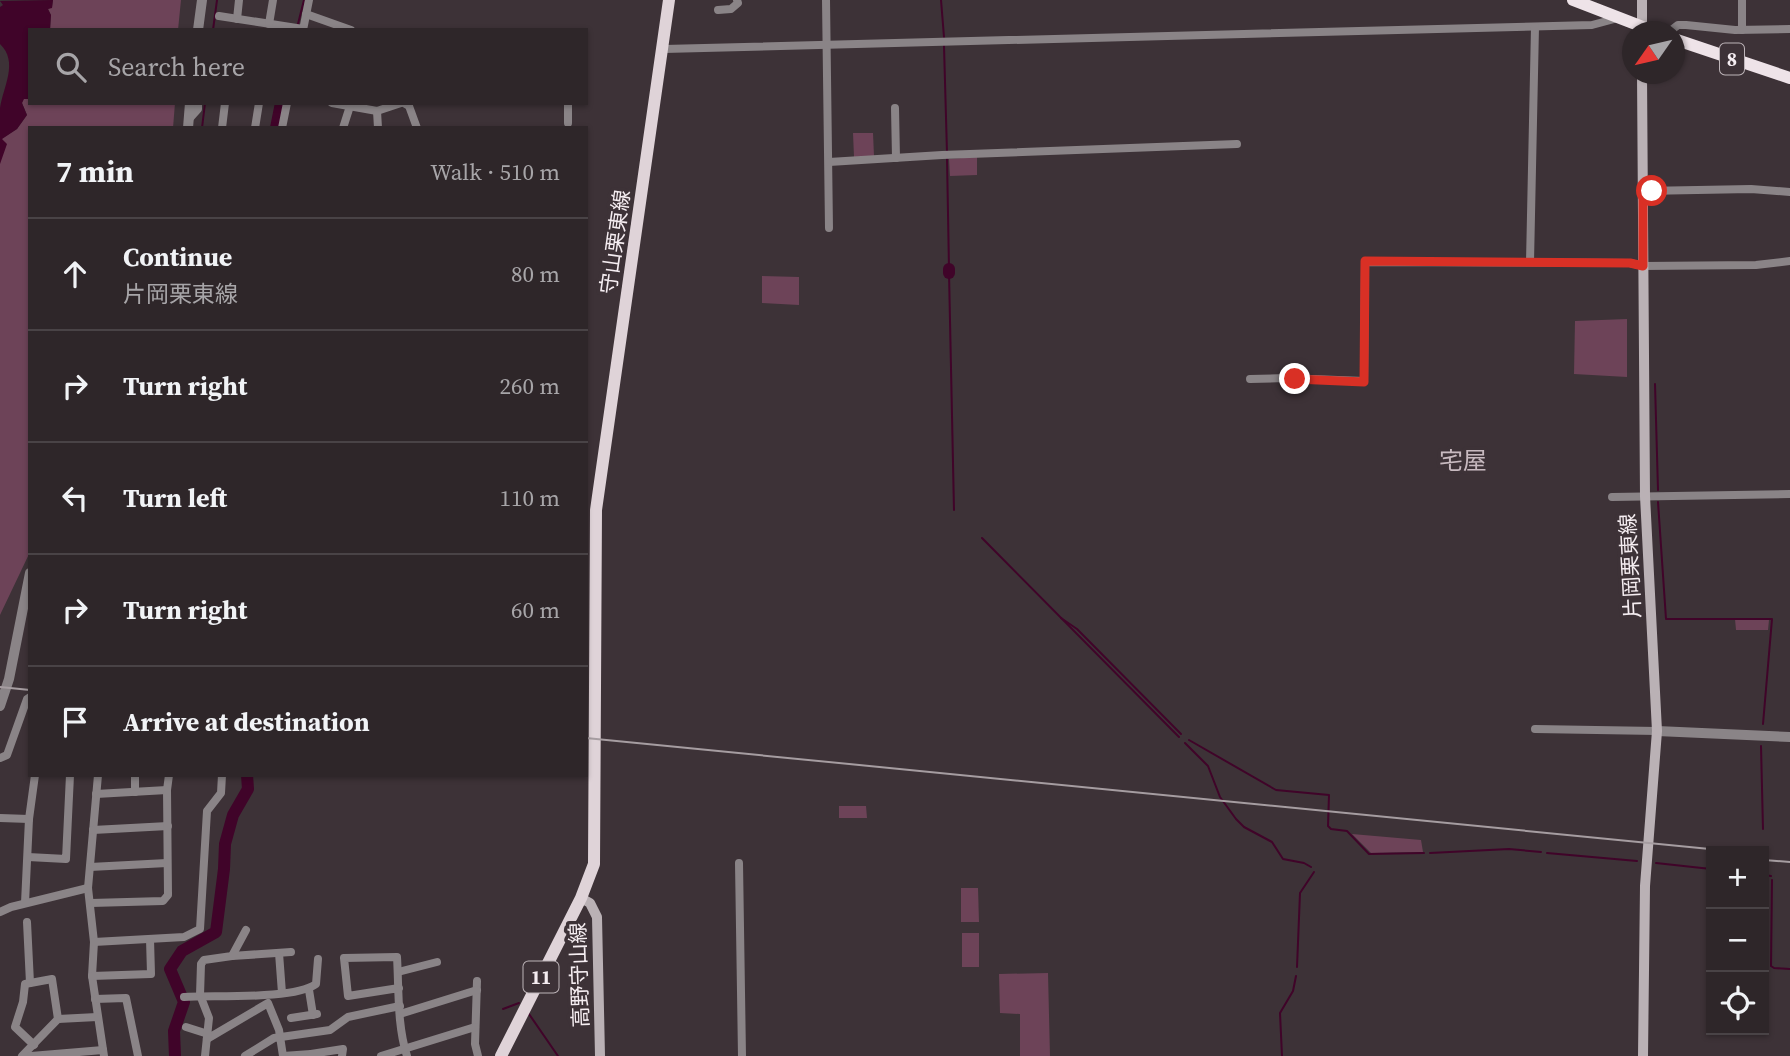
<!DOCTYPE html>
<html lang="en">
<head>
<meta charset="utf-8">
<style>
	:root { --surface:#2e2629; --page:#3a3235; --text:#f1f3f6; --muted:#a7a5a8; --line:#494346 }
	body { margin:0; font-family:"Source Serif 4","Noto Sans JP",serif; background:var(--page); color:var(--text) }
	.controls { position:absolute; right:21px; bottom:21px; display:grid; overflow:hidden; border-radius:0px; box-shadow:0 2px 5px #0004 }
	.controls button { width:63px; height:63px; display:grid; place-items:center; padding:0; border:0; border-bottom:2px solid var(--line); background:var(--surface); color:var(--text); font:35px sans-serif }
	.compass { position:absolute; left:1622px; top:21px; width:63px; height:63px; border-radius:50%; background:var(--surface); box-shadow:0 2px 5px #0004; rotate:236deg }
	.stop { position:absolute; width:21px; height:21px; margin:-16px; border:5px solid #d93025; border-radius:50%; background:#fff }
	.stop.end { background:#d93025; border-color:#fff; box-shadow:0 2px 7px #0008 }
	.list { margin:0; padding:0; list-style:none }
	h2 { display:flex; justify-content:space-between; align-items:center; height:91px; margin:0; padding:0 28px; font-size:30px }
	h2 small { font-size:23px; font-weight:400; color:var(--muted) }
	.list li { display:grid; grid-template-columns:46px 1fr auto; gap:21px; align-items:center; box-sizing:border-box; height:112px; padding:0 28px; border-top:2px solid var(--line) }
	.list b { display:block; font-size:26px; white-space:nowrap }
	.list p { margin:0; font-size:23px; white-space:nowrap; color:var(--muted) }
	.list em { font-size:23px; font-style:normal; color:var(--muted) }
	.icon { flex:none; width:38px; height:38px; fill:none; stroke:currentColor; stroke-width:2; stroke-linecap:round; stroke-linejoin:round }
	.map { position:relative; flex:none; width:1790px; height:1056px; overflow:hidden }
	.search { position:absolute; background:var(--surface); box-shadow:0 2px 5px #0004; left:28px; top:28px; width:560px; height:77px; display:flex; align-items:center; gap:18px; box-sizing:border-box; padding:0 24px; border-radius:0px; color:var(--muted); font-size:26px }
	.panel { position:absolute; background:var(--surface); box-shadow:0 2px 5px #0004; left:28px; top:126px; width:560px; height:651px; border-radius:0px }
	.map>svg:first-child { display:block }
</style>
</head>
<body>
<div class="map">
<svg width="1790" height="1056" viewBox="0 0 1790 1056">
	<rect width="100%" height="100%" fill="#3d3237"/>
	<g fill="#6d4358">
		<polygon points="53,0 181,0 178,30 50,30 51,15 48,9 52,7"/>
		<polygon points="23,99 30,99 30,103 175,103 173,128 30,128 30,552 0,615 0,164 1,139 17,129 27,115 22,103"/>
		<polygon points="853,133 873,133 874,156 854,157"/>
		<polygon points="977,157 977,175 950,176 949,159"/>
		<polygon points="762,276 799,277 799,305 762,303"/>
		<polygon points="1627,319 1627,377 1574,374 1575,321"/>
		<polygon points="1735,619 1769,620 1768,630 1736,630"/>
		<polygon points="839,806 866,806 867,818 839,818"/>
		<polygon points="1352,834 1421,840 1423,852 1371,853"/>
		<polygon points="961,888 978,888 979,922 961,922"/>
		<rect x="962" y="933" width="17" height="34"/>
		<polygon points="1048,973 1050,1056 1020,1056 1020,1014 1000,1013 999,974"/>
	</g>
	<path fill="#400429" d="M53,0L52,8L48,9L51,15L50,30H30V99H24L22,103L27,115L17,129L2,139L7,144L0,164C0,146 0,125 0,108C3,87 19,62 0,44V7L3,5L0,1Z"/>
	<g fill="none" stroke-linecap="round" stroke-linejoin="round">
		<g stroke="#400429" stroke-width="2">
			<polyline points="941,0 944,37"/>
			<polyline points="298,24 304,0"/>
			<polyline points="213,30 217,0"/>
			<polyline points="944,46 947,153"/>
			<polyline points="202,128 205,103"/>
			<polyline points="947,158 949,269"/>
			<polyline points="949,273 954,510"/>
			<polyline points="1655,384 1658,490"/>
			<polyline points="1658,502 1666,619 1772,619 1763,724"/>
			<polyline points="982,538 1179,737"/>
			<polyline points="1061,618 1077,629 1181,734"/>
			<polyline points="1189,740 1276,790 1329,795 1328,826 1331,829 1347,831 1369,854 1424,853"/>
			<polyline points="1185,743 1208,766 1220,797 1236,819 1244,827 1272,842 1283,859 1304,863 1311,867"/>
			<polyline points="1761,746 1763,829"/>
			<polyline points="1430,853 1509,849 1541,852"/>
			<polyline points="1547,853 1637,861"/>
			<polyline points="1656,863 1711,869"/>
			<polyline points="1764,875 1771,876"/>
			<polyline points="1772,880 1771,966 1774,968 1790,969"/>
			<polyline points="1297,967 1300,893 1314,872"/>
			<polyline points="503,1009 519,1003"/>
			<polyline points="529,1014 558,1056"/>
			<polyline points="1282,1056 1280,1013 1293,991 1296,976"/>
		</g>
		<g stroke="#400429" stroke-width="12">
			<polyline points="276,128 281,103"/>
			<polyline points="949,269 949,273"/>
			<polyline points="175,1056 174,1031 184,1002 170,969 182,951 216,932 224,869 225,844 233,815 248,789 247,775"/>
		</g>
		<g stroke="#8a8487" stroke-width="8">
			<polyline points="826,0 829,228"/>
			<polyline points="718,10 731,9 738,3 737,0"/>
			<polyline points="306,14 351,30"/>
			<polyline points="219,16 303,29"/>
			<polyline points="237,19 239,0"/>
			<polyline points="269,24 273,0"/>
			<polyline points="303,30 309,0"/>
			<polyline points="1742,30 1742,0"/>
			<polyline points="1669,32 1678,25 1686,25 1735,30 1790,29"/>
			<polyline points="664,49 1592,25 1618,18"/>
			<polyline points="332,103 377,111 401,103"/>
			<polyline points="404,103 409,106 417,128"/>
			<polyline points="895,108 896,158"/>
			<polyline points="377,111 378,128"/>
			<polyline points="189,119 198,109 198,103"/>
			<polyline points="568,123 568,103"/>
			<polyline points="222,128 225,103"/>
			<polyline points="255,128 259,103"/>
			<polyline points="282,128 287,103"/>
			<polyline points="343,128 351,103"/>
			<polyline points="829,162 942,155 1237,144"/>
			<polyline points="1643,191 1751,189 1790,192"/>
			<polyline points="1530,262 1535,27"/>
			<polyline points="1250,379 1286,378 1364,381 1365,262 1630,263 1643,266 1756,265 1790,261"/>
			<polyline points="1612,497 1790,494"/>
			<polyline points="1535,729 1657,731"/>
			<polyline points="0,758 7,755 27,699 30,697"/>
			<polyline points="98,775 88,888 94,942 92,976 104,1056"/>
			<polyline points="135,792 135,775"/>
			<polyline points="96,794 167,790"/>
			<polyline points="0,818 29,819"/>
			<polyline points="93,830 168,826"/>
			<polyline points="28,857 66,859 70,775"/>
			<polyline points="739,863 742,1056"/>
			<polyline points="90,867 167,863"/>
			<polyline points="25,903 29,819 35,775"/>
			<polyline points="91,903 163,901 168,895 167,790 169,775"/>
			<polyline points="0,912 11,907 88,888"/>
			<polyline points="27,922 30,983"/>
			<polyline points="94,942 184,937 200,929 207,811 221,793 222,775"/>
			<polyline points="279,953 282,993"/>
			<polyline points="232,956 291,952"/>
			<polyline points="398,972 437,962"/>
			<polyline points="92,976 151,974 150,939"/>
			<polyline points="477,981 475,1044 478,1056"/>
			<path d="M399,988L348,996L344,958L397,957C399,990 397,1025 407,1056"/>
			<polyline points="309,990 313,1015"/>
			<path d="M184,997C214,995 294,1000 316,984L318,959"/>
			<polyline points="95,999 126,998 138,1056"/>
			<polyline points="400,1014 477,990"/>
			<polyline points="291,1018 317,1014"/>
			<polyline points="186,1027 208,1034"/>
			<polyline points="207,1039 268,1003 279,1030 283,1056 311,1054"/>
			<polyline points="34,1045 15,1027 23,1002 25,984 52,979 58,1019"/>
			<polyline points="22,1056 58,1019 97,1017"/>
			<polyline points="31,1056 103,1050"/>
			<polyline points="205,1056 209,1018 200,995 201,964 204,960 232,956 246,930"/>
			<polyline points="245,1056 274,1038 330,1030 348,1017 400,1006"/>
			<polyline points="312,1056 311,1054 343,1049 342,1056"/>
			<polyline points="381,1056 475,1027"/>
		</g>
		<g stroke="#8a8487" stroke-width="10">
			<polyline points="198,30 202,0"/>
			<polyline points="188,128 190,103"/>
			<polyline points="0,706 9,679 30,573"/>
			<polyline points="1657,731 1790,737"/>
		</g>
		<g stroke="#bab1b5" stroke-width="10">
			<polyline points="1642,32 1642,0"/>
			<polyline points="1642,74 1645,496 1657,731 1645,886 1643,1056"/>
			<polyline points="581,898 590,903 597,917 600,1056"/>
		</g>
		<polyline stroke="#dfd3d8" stroke-width="12" points="501,1056 581,898 594,864 596,510 669,0"/>
		<g stroke="#eee3e8" stroke-width="12">
			<polyline points="1573,0 1656,32"/>
			<polyline points="1674,39 1790,78"/>
		</g>
		<g stroke="#a69da1" stroke-width="2">
			<polyline points="0,687 30,690"/>
			<polyline points="586,738 1730,851"/>
			<polyline points="1764,860 1790,862"/>
		</g>
	</g>
	<g fill="none" stroke-linecap="round" stroke-linejoin="round">
		<polyline stroke="#d93025" stroke-width="9" points="1295,379 1364,382 1365,261 1630,263 1643,266 1643,191 1652,191"/>
	</g>
	<g text-anchor="middle" dominant-baseline="central" stroke-width="7" stroke-linejoin="round" paint-order="stroke">
		<g fill="#3d3237" stroke="#beb5b9" stroke-width="2">
			<rect x="1720" y="43.5" width="24" height="31" rx="5"/>
			<rect x="523.5" y="961.5" width="35" height="31" rx="5"/>
		</g>
		<g font-size="19" font-weight="bold" fill="#f5edf1">
			<text x="1732" y="59">8</text>
			<text x="541" y="977">11</text>
		</g>
		<g font-size="21" fill="#f5edf1" stroke="#3d3237">
			<text transform="translate(615 242) rotate(-82)">守山栗東線</text>
			<text transform="translate(1630 566) rotate(-93)">片岡栗東線</text>
			<text transform="translate(579 975) rotate(-92)">高野守山線</text>
		</g>
		<g font-size="24" fill="#c8bac0" stroke="#3d3237">
			<text x="1463" y="460">宅屋</text>
		</g>
	</g>
</svg>
<div class="controls">
<button>+</button>
<button>−</button>
<button><svg class="icon" aria-label="locate" viewBox="0 0 24 24"><circle cx="12" cy="12" r="6"/><path d="M12 2v4M12 18v4M2 12h4M18 12h4"/></svg></button>
</div>
<svg class="compass" viewBox="-18 -18 36 36"><path d="M0-13l5 13h-10z" fill="#e53935"/><path d="M0 13l5-13h-10z" fill="#a7a5a8"/></svg>
<div class="stop" style="left:1652px;top:191px"></div>
<div class="stop end" style="left:1295px;top:379px"></div>
<div class="search"><svg class="icon" aria-label="search" viewBox="0 0 24 24"><circle cx="10" cy="10" r="6"/><path d="M15 15l6 6"/></svg>Search here</div>
<section class="panel">
<h2>7 min<small>Walk · 510 m</small></h2>
<ul class="list">
<li><svg class="icon" aria-label="ahead" viewBox="0 0 24 24"><path d="M12 20V5M6 11l6-6 6 6"/></svg><div><b>Continue</b><p>片岡栗東線</p></div><em>80 m</em></li>
<li><svg class="icon" aria-label="right" viewBox="0 0 24 24"><path d="M7 20v-9h11M14 6l5 5-5 5"/></svg><div><b>Turn right</b></div><em>260 m</em></li>
<li><svg class="icon" aria-label="left" viewBox="0 0 24 24"><path d="M17 20v-9H6M10 6l-5 5 5 5"/></svg><div><b>Turn left</b></div><em>110 m</em></li>
<li><svg class="icon" aria-label="right" viewBox="0 0 24 24"><path d="M7 20v-9h11M14 6l5 5-5 5"/></svg><div><b>Turn right</b></div><em>60 m</em></li>
<li><svg class="icon" aria-label="arrive" viewBox="0 0 24 24"><path d="M6 21V4h12l-3 4 3 4H6"/></svg><div><b>Arrive at destination</b></div></li>
</ul>
</section>
</div>
</body>
</html>
